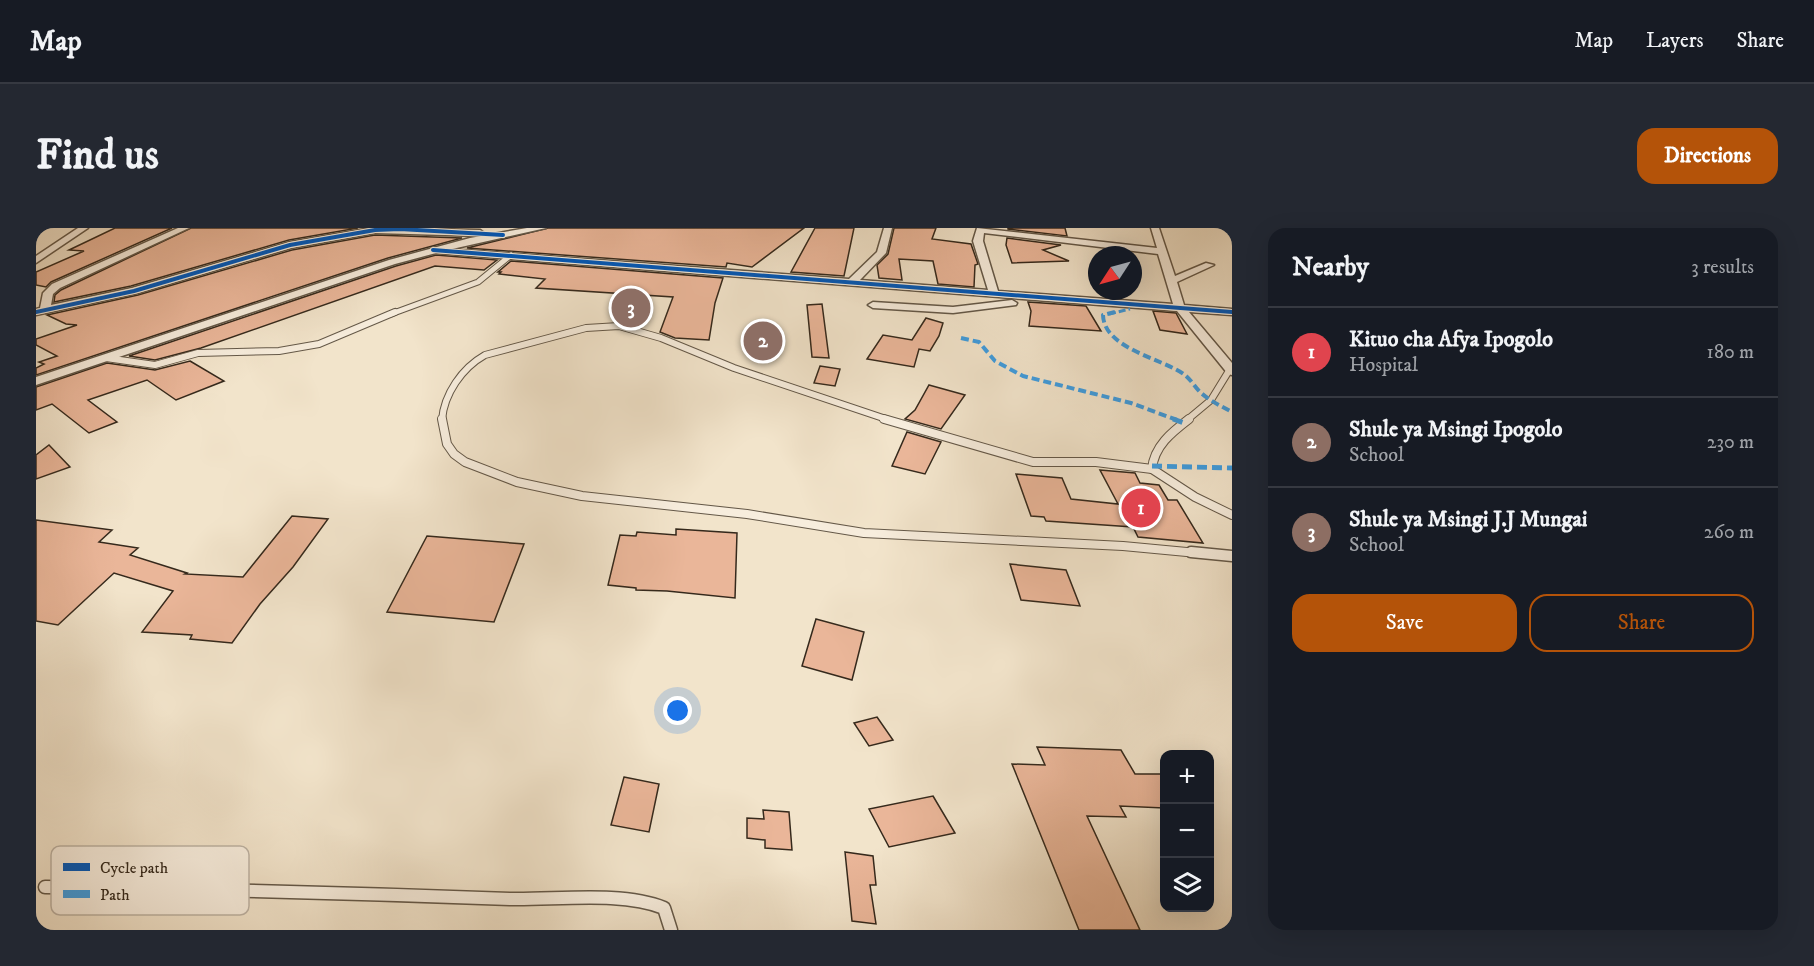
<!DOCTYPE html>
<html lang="en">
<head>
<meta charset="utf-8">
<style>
	:root { --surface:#171b24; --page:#242831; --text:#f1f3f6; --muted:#9ea1a6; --line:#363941; --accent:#b45309 }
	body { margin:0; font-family:"IM FELL DW Pica",serif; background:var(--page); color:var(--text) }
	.controls { position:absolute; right:18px; bottom:18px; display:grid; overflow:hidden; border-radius:12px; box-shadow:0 6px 24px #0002 }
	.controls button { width:54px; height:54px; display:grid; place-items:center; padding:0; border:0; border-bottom:2px solid var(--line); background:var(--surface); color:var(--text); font:30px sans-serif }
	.compass { position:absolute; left:1052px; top:18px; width:54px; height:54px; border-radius:50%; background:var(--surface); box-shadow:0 6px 24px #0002; rotate:234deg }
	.you { position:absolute; left:642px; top:483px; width:21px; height:21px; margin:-15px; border:4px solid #fff; border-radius:50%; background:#1a73e8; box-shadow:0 0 0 9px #1a73e833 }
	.badge { display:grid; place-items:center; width:39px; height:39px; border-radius:50%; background:var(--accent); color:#fff; font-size:20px; font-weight:700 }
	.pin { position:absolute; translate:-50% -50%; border:3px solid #fff; box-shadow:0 2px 6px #0006 }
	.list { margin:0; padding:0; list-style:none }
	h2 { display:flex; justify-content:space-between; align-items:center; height:78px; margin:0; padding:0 24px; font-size:26px }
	h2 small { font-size:20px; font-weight:400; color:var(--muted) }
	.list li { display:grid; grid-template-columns:39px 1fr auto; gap:18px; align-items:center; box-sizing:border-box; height:90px; padding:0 24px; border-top:2px solid var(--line) }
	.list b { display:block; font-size:22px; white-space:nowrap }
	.list p { margin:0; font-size:20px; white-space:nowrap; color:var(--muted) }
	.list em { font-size:20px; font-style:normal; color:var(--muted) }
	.actions { display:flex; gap:12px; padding:18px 24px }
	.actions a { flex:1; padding:14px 0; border:2px solid var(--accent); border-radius:18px; text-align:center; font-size:21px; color:var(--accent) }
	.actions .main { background:var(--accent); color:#fff }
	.icon { flex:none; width:33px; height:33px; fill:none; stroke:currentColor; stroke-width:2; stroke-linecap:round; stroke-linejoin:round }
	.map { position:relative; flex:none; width:1196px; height:702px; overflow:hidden; border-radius:18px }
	header { display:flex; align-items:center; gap:36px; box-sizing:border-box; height:84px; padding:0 30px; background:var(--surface); border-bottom:2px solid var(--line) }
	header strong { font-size:28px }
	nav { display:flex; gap:33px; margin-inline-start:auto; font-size:21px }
	.intro { display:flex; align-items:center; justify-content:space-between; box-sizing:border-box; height:144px; padding:0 36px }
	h1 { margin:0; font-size:42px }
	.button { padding:15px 27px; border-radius:18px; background:var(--accent); color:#fff; font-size:21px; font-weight:700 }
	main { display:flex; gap:36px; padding:0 36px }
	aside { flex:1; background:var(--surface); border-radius:18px; box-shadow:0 6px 24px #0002 }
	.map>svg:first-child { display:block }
</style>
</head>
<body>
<header>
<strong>Map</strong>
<nav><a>Map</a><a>Layers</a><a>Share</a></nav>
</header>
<div class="intro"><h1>Find us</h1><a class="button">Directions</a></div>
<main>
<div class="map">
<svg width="1196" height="702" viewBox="0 0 1196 702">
	<rect width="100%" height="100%" fill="#f2e4cb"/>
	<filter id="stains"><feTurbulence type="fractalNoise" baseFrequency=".00333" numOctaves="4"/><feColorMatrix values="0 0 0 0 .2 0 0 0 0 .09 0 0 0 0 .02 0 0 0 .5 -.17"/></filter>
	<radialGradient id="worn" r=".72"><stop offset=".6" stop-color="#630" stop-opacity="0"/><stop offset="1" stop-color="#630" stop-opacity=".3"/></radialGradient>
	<g fill="#eab699" stroke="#35291c" stroke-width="1.5">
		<polygon points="79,0 136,0 15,54 10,59 0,57 0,44 48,23 33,22"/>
		<polygon points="155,0 322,0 253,12 95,58 18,74 19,67 25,62"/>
		<polygon points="512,0 768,0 716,39 691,35 690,39 431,20"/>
		<polygon points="779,0 818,0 808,48 755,44"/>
		<polygon points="858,0 900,0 896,11 935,16 942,36 939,37 938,59 902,56 897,33 863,31 866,52 843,50 841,37 852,26"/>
		<polygon points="972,0 1029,0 1031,8 972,1"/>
		<polygon points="339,7 426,10 352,30 0,147 0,140 8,136 3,134 21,128 0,117 0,111 41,97 30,96 11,87 102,67 256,22"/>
		<polygon points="971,10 1025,17 1007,22 1033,33 976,35 970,17"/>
		<polygon points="400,27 461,32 448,42 399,38 165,120 119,132 93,128 360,38"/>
		<polygon points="475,33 687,50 679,75 673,112 639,110 624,104 637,69 500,60 509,51 463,46 465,44 462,44"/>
		<polygon points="992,74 1050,78 1065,103 993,98 995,83"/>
		<polygon points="786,76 793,130 776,129 771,77"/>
		<polygon points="1117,83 1140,85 1151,106 1124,102"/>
		<polygon points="890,90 907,95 903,108 894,123 883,121 878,139 831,131 847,107 876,112"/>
		<polygon points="154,133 188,153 140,172 111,152 52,172 81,194 53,205 16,176 0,182 0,159 71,135 119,142"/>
		<polygon points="784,138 804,141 799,158 778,155"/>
		<polygon points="893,157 929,167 905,201 869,191 879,182"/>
		<polygon points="871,204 905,214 889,246 856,238"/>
		<polygon points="13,217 34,239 0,251 0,227"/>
		<polygon points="1064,242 1099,245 1104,255 1123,257 1132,272 1141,272 1167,315 1102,309 1097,299 1010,293 1008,289 995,288 980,246 1026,250 1035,271 1082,276"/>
		<polygon points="256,288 292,291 257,339 224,376 196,415 154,411 156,407 106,404 137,363 78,345 22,397 0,393 0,292 76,302 63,314 102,320 94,327 151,345 149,346 207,349"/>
		<polygon points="640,301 701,305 699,370 631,363 600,362 600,360 572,357 584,307 600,308 601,304 640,307"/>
		<polygon points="391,308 488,316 458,394 351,384"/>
		<polygon points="974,336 1030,342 1044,378 985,372"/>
		<polygon points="780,391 828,404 816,452 766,438"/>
		<polygon points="841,489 857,512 833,518 818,495"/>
		<polygon points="1001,519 1085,522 1099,546 1128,546 1128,580 1084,578 1090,589 1051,588 1104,702 1043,702 976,536 1009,537"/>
		<polygon points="588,549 623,556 613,604 575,597"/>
		<polygon points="897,568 919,605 853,619 833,581"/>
		<polygon points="727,582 753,584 756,622 729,620 729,612 711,610 711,590 728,591"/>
		<polygon points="809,624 837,628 840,657 834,657 840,696 816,693"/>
	</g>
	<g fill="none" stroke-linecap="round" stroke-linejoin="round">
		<g stroke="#645848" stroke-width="7">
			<polyline id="lane-far4" points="355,86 442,54 475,27"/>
		</g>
		<g stroke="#645848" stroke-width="8">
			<g id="lane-far3">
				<polyline points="70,130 119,137 162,125 243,123 283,116 359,84"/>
				<path d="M406,192C408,166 426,140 449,127L550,100L583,98L625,110L698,140L853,192"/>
				<polyline points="1151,192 1175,172 1194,141"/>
			</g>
		</g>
		<g stroke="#645848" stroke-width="10">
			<g id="lane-far2">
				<polyline points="406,191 411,216 418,226 429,234 481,254 546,268 711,286 828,305 1087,318 1172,326"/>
				<polyline points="848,191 997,234 1060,234 1116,241"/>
				<path d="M1153,191C1136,204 1118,218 1116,241L1159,269L1196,287"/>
			</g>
		</g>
		<g stroke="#645848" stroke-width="13">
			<polyline id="lane-far1" points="1155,324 1196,328"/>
		</g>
		<g stroke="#645848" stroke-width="15">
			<path id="lane" d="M9,659C164,661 319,665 474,671C521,672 586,663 628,680L635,702"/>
		</g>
		<g stroke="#645848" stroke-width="3">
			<g id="street">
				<polygon points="42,0 52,0 0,35 0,28"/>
				<polygon points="142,0 153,0 24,60 17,66 15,77 96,60 254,14 335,0 444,2 448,5 444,8 339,5 255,20 102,65 0,87 0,81 4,80 7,65 16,56"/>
				<path d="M491,0H510L416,21L813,51L841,24L848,0H856L850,25L824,52L952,62L937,13L941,0L1121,20L1115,0H1123L1139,48L1170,35L1178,37L1141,54L1148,77L1196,81V87L1153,84L1196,135V147L1192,146L1141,83L400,25L359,36L0,157V149L353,32L434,10ZM948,5L1122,26L1137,76L962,63L947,13Z"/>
				<polygon points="976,72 981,75 980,77 917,85 837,80 832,77 837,74 917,79"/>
			</g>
		</g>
		<use href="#lane-far4" stroke="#f7eddd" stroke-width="5"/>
		<use href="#lane-far3" stroke="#f7eddd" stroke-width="6"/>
		<use href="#lane-far2" stroke="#f7eddd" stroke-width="8"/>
		<use href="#lane-far1" stroke="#f7eddd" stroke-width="10"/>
		<use href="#lane" stroke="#f7eddd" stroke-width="12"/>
		<use href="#street" fill="#f7eddd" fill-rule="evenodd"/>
		<polyline stroke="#3e9cdf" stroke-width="3" stroke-dasharray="7 3" stroke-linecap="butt" points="1073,86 1094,81"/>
		<g stroke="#3e9cdf" stroke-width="4" stroke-dasharray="8 4" stroke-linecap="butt">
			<path d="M1079,84L1067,87C1068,121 1126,130 1149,147C1155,152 1159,159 1164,164C1174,173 1185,178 1196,184"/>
			<polyline points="925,110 943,114 959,133 987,148 1095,175 1141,192"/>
		</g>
		<g stroke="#3e9cdf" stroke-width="5" stroke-dasharray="10 5" stroke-linecap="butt">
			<polyline points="1137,191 1148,195"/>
			<polyline points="1116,238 1196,240"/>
		</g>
		<g stroke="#f7eddd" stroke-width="6">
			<g id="cycleway">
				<polyline points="397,22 1196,84"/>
				<polyline points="0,84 98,63 254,17 339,2 364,1 467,7"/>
			</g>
		</g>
		<use href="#cycleway" stroke="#0057b8" stroke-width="4"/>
	</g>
	<rect x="15" y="618" width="198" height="69" rx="9" fill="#f7eddd" stroke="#bdb2a3" stroke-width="1.5"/>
	<rect x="27" y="635" width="27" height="8" fill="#0057b8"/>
	<rect x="27" y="662" width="27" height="8" fill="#3e9cdf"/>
	<g font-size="16" fill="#35291c">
		<text x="64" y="645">Cycle path</text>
		<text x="64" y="672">Path</text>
	</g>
	<rect width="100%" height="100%" filter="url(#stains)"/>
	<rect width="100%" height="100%" fill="url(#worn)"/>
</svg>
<div class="controls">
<button>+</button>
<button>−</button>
<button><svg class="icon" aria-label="layers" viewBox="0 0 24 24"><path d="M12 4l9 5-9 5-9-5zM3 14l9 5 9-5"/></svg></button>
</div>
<svg class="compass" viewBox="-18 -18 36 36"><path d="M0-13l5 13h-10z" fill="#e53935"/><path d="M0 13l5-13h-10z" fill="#9ea1a6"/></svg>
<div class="you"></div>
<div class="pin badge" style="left:1105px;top:280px;background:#e0444e">1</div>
<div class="pin badge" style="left:727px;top:113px;background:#8d6e63">2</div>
<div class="pin badge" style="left:595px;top:80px;background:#8d6e63">3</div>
</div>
<aside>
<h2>Nearby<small>3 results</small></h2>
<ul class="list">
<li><span class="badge" style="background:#e0444e">1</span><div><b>Kituo cha Afya Ipogolo</b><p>Hospital</p></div><em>180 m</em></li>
<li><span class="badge" style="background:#8d6e63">2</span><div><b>Shule ya Msingi Ipogolo</b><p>School</p></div><em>230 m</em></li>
<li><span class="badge" style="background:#8d6e63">3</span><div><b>Shule ya Msingi J.J Mungai</b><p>School</p></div><em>260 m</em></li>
</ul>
<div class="actions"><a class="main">Save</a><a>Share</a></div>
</aside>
</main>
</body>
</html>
